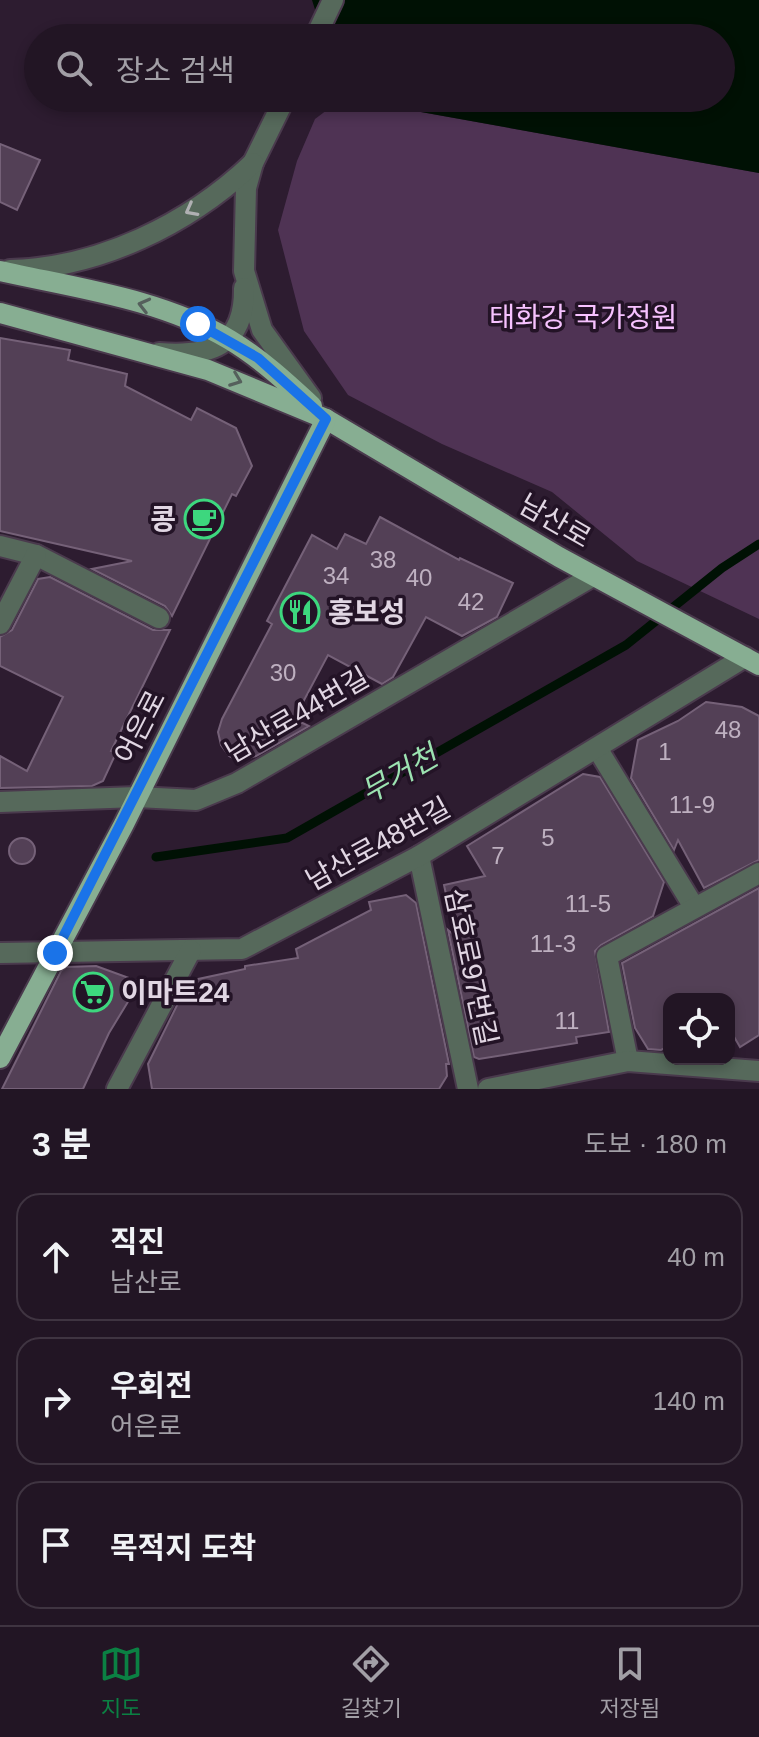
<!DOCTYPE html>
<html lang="ko">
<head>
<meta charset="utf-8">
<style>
	:root { --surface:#221524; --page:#2e2231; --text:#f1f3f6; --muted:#a29fa6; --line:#3f3441; --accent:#0b8043 }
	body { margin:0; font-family:Helvetica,"Noto Sans KR",sans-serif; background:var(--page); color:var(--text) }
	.controls { position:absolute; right:24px; bottom:24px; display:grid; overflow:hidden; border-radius:16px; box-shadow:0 4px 12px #0003 }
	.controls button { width:72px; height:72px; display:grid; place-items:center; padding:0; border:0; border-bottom:2px solid var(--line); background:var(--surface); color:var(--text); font:40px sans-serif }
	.stop { position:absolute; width:24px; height:24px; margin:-18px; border:6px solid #1a73e8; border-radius:50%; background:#fff }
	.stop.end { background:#1a73e8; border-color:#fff; box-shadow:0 2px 8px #0008 }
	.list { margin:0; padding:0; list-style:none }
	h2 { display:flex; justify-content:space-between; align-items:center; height:104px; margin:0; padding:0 32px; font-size:34px }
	h2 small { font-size:26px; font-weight:400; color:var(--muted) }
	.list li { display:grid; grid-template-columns:52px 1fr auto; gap:24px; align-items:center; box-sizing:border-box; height:128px; margin:0 16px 16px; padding:0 16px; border:2px solid var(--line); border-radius:24px }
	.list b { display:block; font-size:30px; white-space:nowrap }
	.list p { margin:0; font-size:26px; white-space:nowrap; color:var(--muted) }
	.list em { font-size:26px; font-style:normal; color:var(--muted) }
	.icon { flex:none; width:44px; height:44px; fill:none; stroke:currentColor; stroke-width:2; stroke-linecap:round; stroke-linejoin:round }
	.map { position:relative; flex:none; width:759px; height:1089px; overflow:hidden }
	.search { position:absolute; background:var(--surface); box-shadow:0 4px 12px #0003; left:24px; right:24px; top:24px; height:88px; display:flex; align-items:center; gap:20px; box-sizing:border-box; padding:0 28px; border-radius:44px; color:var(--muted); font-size:30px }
	.sheet { height:536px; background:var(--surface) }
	nav { display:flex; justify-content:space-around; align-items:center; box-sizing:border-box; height:112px; border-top:2px solid var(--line); background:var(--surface); font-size:22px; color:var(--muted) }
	nav a { display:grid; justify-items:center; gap:4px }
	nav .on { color:var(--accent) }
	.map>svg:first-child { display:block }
</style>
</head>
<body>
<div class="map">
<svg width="759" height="1089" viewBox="0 0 759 1089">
	<rect width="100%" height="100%" fill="#2d1c30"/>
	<polygon fill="#4f3354" points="343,98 759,173 759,619 637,561 552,492 442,444 348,395 304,331 278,230 297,161 315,119"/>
	<polygon fill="#001104" points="312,0 759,0 759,173 343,98 721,98 721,38 324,38"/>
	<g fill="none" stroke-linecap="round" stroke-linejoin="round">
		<polyline stroke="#001104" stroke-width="9" points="156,857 287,838 626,645 722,568 759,544"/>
	</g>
	<g fill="#534056" stroke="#756178" stroke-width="2">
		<polygon points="0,144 40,160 17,210 0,202"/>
		<polygon points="0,338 70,350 68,360 127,374 125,386 191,420 197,408 236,428 252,466 236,496 232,494 172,616 165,606 92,569 132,561 0,531"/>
		<polygon points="380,517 459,560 460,558 513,583 497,617 462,636 426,617 393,677 382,684 328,655 294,719 309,726 256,756 239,761 229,756 221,745 218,732 222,719 272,624 267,621 312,535 337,549 345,534 366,544"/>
		<polygon points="50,577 153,630 170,630 111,751 116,753 103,781 92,786 0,788 0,756 27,771 63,697 0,666 0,637 12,630 38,579"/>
		<polygon points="706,702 742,707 759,716 759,860 704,888 678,840 674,850 631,778 638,740 678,721"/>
		<polygon points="583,774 600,777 664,882 653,916 601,945 595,951 609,1032 576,1037 577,1043 479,1059 474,1057 448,930 455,936 444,885 485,876 467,846"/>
		<circle cx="22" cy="851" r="13"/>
		<polygon points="759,888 759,1035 740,1047 729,1028 729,999 669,999 669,1046 661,1050 648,1049 635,1028 622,963"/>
		<polygon points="406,895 416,903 449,1064 446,1064 447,1076 439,1089 152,1089 148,1064 189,981 245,969 245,966 298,958 296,949 371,910 369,902"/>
		<polygon points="96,966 140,982 109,1033 83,1089 2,1089 61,971 66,967"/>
	</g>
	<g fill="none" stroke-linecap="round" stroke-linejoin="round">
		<g stroke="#4a3a4d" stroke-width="24">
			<g id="minor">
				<polyline points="315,38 333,0"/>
				<polyline points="285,98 253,163 246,188 244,271 262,330 311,398"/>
				<path d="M10,270C99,268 189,224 253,163"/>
				<path d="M159,353C210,357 245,346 244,288"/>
				<polyline points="0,546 36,555 159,618"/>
				<polyline points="0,624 36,555"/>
				<polyline points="597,748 694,907"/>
				<polyline points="0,802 137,797 196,800 237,783 593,576"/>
				<polyline points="419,856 468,1089"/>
				<polyline points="0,953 242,949 419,856 745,657"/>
				<polyline points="628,1061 607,956 759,873"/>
				<polyline points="117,1089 191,950"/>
				<polyline points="488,1089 628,1061 759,1071"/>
			</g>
		</g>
		<g stroke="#4a3a4d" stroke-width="24">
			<g id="major">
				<path d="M0,271C76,288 162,299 230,340C260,358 286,382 312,406"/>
				<polyline points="0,313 208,370 326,419 559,557 759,665"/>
				<polyline points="0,1058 124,824 326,419"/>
			</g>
		</g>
		<use href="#minor" stroke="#56695b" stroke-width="20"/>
		<use href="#major" stroke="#87ae92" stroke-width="20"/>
	</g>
	<defs><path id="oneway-chevron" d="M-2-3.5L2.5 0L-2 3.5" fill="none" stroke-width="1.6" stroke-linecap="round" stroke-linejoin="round" transform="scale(2)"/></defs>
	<use stroke="#b0b0b3" href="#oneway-chevron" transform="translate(191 210) rotate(152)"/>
	<g stroke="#55605c">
		<use href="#oneway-chevron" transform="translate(144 305) rotate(-166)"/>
		<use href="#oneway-chevron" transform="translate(236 380) rotate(21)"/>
	</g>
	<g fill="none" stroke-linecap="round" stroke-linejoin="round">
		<polyline stroke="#1a73e8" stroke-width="10" points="55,953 326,419 258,358 198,324"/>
	</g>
	<defs>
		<g id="cafe-ring" transform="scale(2)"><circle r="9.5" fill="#231326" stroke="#3dd77e" stroke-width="1.5"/><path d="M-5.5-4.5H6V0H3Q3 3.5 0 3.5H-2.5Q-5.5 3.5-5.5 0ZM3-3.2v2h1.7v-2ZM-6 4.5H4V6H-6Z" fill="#3dd77e"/></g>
		<g id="restaurant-ring" transform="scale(2)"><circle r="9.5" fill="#231326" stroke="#3dd77e" stroke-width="1.5"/><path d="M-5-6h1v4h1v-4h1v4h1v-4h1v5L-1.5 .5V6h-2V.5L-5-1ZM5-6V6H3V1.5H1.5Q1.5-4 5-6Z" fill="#3dd77e"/></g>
		<g id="supermarket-ring" transform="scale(2)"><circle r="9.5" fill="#231326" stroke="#3dd77e" stroke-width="1.5"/><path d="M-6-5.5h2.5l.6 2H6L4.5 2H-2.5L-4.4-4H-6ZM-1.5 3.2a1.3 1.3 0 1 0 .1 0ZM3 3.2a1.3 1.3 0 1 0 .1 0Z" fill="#3dd77e"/></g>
	</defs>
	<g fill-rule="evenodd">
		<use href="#cafe-ring" x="204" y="519"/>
		<use href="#restaurant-ring" x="300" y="612"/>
		<use href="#supermarket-ring" x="93" y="992"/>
	</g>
	<g text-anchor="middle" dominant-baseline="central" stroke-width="7" stroke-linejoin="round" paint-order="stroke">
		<g font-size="24" fill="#beb0c0">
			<text x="383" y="559">38</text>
			<text x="336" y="575">34</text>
			<text x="419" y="577">40</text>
			<text x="471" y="601">42</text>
			<text x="283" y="672">30</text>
			<text x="728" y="729">48</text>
			<text x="665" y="751">1</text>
			<text x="692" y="804">11-9</text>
			<text x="548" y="837">5</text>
			<text x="498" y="855">7</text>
			<text x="588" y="903">11-5</text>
			<text x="553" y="943">11-3</text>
			<text x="567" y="1020">11</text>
		</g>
		<g font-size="28" fill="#f7c2ff" stroke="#231326">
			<text x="583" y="317">태화강 국가정원</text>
		</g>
		<g font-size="28" font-weight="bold" fill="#e1d6e3" stroke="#231326" text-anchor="start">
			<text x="176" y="519" text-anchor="end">콩</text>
			<text x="328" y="612">홍보성</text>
			<text x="121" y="992">이마트24</text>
		</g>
		<g font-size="28" fill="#e1d6e3" stroke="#231326">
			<text transform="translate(555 521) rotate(30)">남산로</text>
			<text transform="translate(297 715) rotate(-30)">남산로44번길</text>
			<text transform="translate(140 727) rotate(-63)">어은로</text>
			<text transform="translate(378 844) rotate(-29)">남산로48번길</text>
			<text transform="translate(471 967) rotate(78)">삼호로97번길</text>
		</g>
		<g font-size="30" font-style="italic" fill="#9ce3b1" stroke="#231326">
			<text transform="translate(399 774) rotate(-30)">무거천</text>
		</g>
	</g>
</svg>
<div class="controls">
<button><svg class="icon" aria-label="locate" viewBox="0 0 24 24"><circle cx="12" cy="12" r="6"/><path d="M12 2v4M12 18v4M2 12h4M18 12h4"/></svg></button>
</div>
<div class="stop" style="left:198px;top:324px"></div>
<div class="stop end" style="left:55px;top:953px"></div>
<div class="search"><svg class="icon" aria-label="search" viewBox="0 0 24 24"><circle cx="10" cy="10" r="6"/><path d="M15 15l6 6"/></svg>장소 검색</div>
</div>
<section class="sheet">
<h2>3 분<small>도보 · 180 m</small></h2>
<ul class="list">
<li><svg class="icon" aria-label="ahead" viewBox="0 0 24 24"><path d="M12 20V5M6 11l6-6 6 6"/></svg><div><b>직진</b><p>남산로</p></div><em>40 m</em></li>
<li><svg class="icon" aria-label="right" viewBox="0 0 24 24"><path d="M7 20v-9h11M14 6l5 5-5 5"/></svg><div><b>우회전</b><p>어은로</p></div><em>140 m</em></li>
<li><svg class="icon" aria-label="arrive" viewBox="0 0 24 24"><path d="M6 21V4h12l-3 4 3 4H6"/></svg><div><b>목적지 도착</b></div></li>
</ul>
</section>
<nav>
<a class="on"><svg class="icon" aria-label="map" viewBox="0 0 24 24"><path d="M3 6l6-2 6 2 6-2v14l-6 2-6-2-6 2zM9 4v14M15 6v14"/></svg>지도</a>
<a><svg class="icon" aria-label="directions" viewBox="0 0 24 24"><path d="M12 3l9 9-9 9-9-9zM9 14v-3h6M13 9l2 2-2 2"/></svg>길찾기</a>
<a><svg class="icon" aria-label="saved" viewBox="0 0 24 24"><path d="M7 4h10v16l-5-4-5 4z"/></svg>저장됨</a>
</nav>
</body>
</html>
